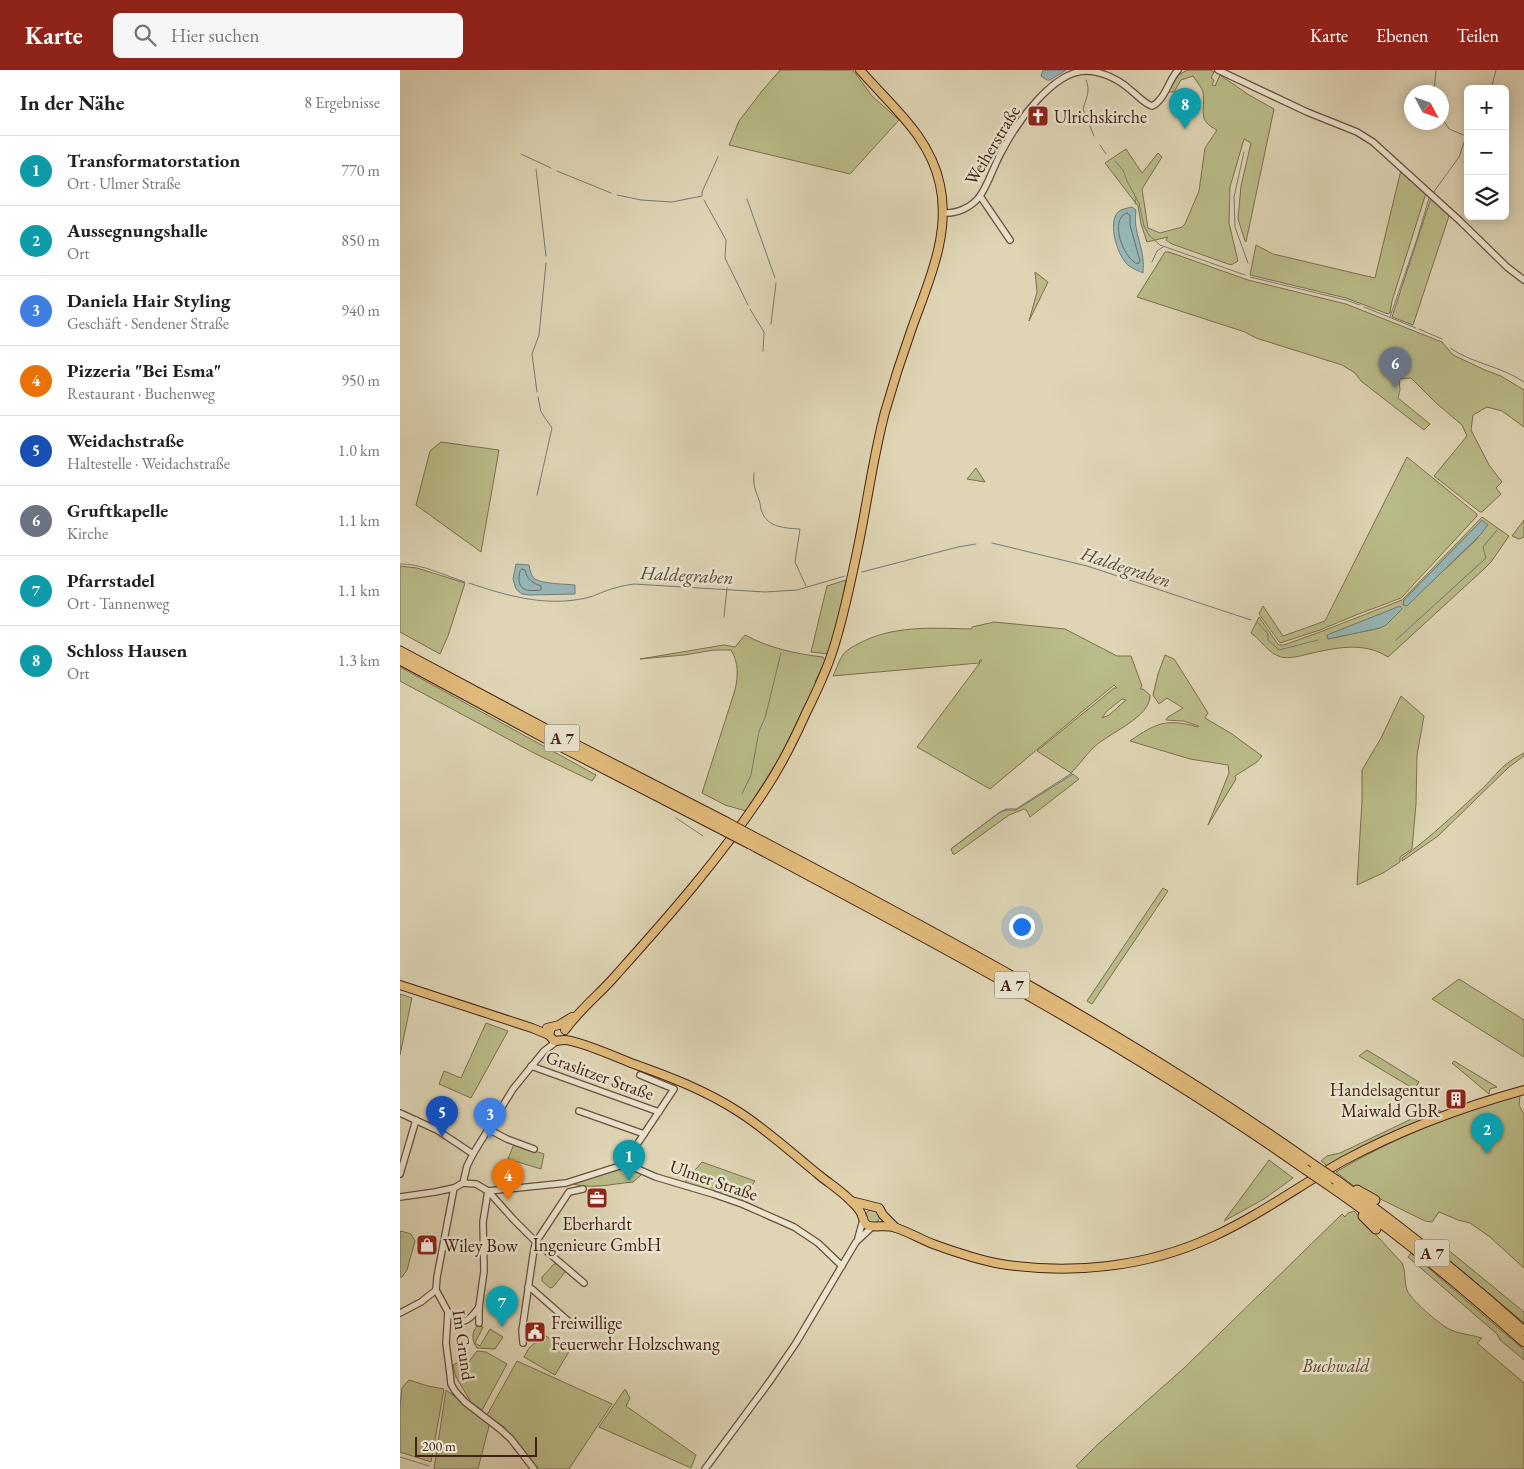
<!DOCTYPE html>
<html lang="de">
<head>
<meta charset="utf-8">
<style>
	:root { --surface:#fff; --page:#f6f6f6; --text:#202124; --muted:#757577; --line:#e0e0e0; --accent:#8f2418 }
	body { margin:0; font-family:"EB Garamond",serif; background:var(--page); color:var(--text) }
	.controls { position:absolute; right:15px; top:15px; display:grid; overflow:hidden; border-radius:8px; box-shadow:0 2px 12px #0003 }
	.controls button { width:45px; height:45px; display:grid; place-items:center; padding:0; border:0; border-bottom:1px solid var(--line); background:var(--surface); color:var(--text); font:25px sans-serif }
	.compass { position:absolute; left:1004px; top:15px; width:45px; height:45px; border-radius:50%; background:var(--surface); box-shadow:0 2px 12px #0003; rotate:131deg }
	.scale { position:absolute; left:15px; bottom:12px; width:122px; box-sizing:border-box; padding-left:5px; border:2px solid #432214; border-top:0; font-size:14px; line-height:18px; white-space:nowrap; color:#432214; -webkit-text-stroke:4px #eae4cf; paint-order:stroke }
	.you { position:absolute; left:621px; top:856px; width:18px; height:18px; margin:-12px; border:4px solid #fff; border-radius:50%; background:#1a73e8; box-shadow:0 0 0 8px #1a73e833 }
	.badge { display:grid; place-items:center; width:32px; height:32px; border-radius:50%; background:var(--accent); color:#fff; font-size:16px; font-weight:700 }
	.pin { position:absolute; translate:-50% -41px; filter:drop-shadow(0 1px 2px #0008) }
	.pin::after { content:''; position:absolute; top:26px; width:18px; height:15px; background:inherit; clip-path:polygon(0 0,100% 0,50% 100%) }
	.list { margin:0; padding:0; list-style:none }
	h2 { display:flex; justify-content:space-between; align-items:center; height:65px; margin:0; padding:0 20px; font-size:21px }
	h2 small { font-size:16px; font-weight:400; color:var(--muted) }
	.list li { display:grid; grid-template-columns:32px 1fr auto; gap:15px; align-items:center; box-sizing:border-box; height:70px; padding:0 20px; border-top:1px solid var(--line) }
	.list b { display:block; font-size:19px; white-space:nowrap }
	.list p { margin:0; font-size:16px; white-space:nowrap; color:var(--muted) }
	.list em { font-size:16px; font-style:normal; color:var(--muted) }
	.icon { flex:none; width:28px; height:28px; fill:none; stroke:currentColor; stroke-width:2; stroke-linecap:round; stroke-linejoin:round }
	.map { position:relative; flex:none; width:1124px; height:1399px; overflow:hidden }
	header { display:flex; align-items:center; gap:30px; box-sizing:border-box; height:70px; padding:0 25px; background:var(--accent); color:#fff }
	header strong { font-size:24px }
	nav { display:flex; gap:28px; margin-inline-start:auto; font-size:18px }
	.search { width:350px; height:45px; background:var(--page); display:flex; align-items:center; gap:12px; box-sizing:border-box; padding:0 18px; border-radius:8px; color:var(--muted); font-size:19px }
	main { display:flex }
	aside { flex:1; background:var(--surface) }
	.map>svg:first-child { display:block }
</style>
</head>
<body>
<header>
<strong>Karte</strong>
<div class="search"><svg class="icon" aria-label="search" viewBox="0 0 24 24"><circle cx="10" cy="10" r="6"/><path d="M15 15l6 6"/></svg>Hier suchen</div>
<nav><a>Karte</a><a>Ebenen</a><a>Teilen</a></nav>
</header>
<main>
<aside>
<h2>In der Nähe<small>8 Ergebnisse</small></h2>
<ul class="list">
<li><span class="badge" style="background:#0f9aa8">1</span><div><b>Transformatorstation</b><p>Ort · Ulmer Straße</p></div><em>770 m</em></li>
<li><span class="badge" style="background:#0f9aa8">2</span><div><b>Aussegnungshalle</b><p>Ort</p></div><em>850 m</em></li>
<li><span class="badge" style="background:#3f7fe0">3</span><div><b>Daniela Hair Styling</b><p>Geschäft · Sendener Straße</p></div><em>940 m</em></li>
<li><span class="badge" style="background:#e8710a">4</span><div><b>Pizzeria &quot;Bei Esma&quot;</b><p>Restaurant · Buchenweg</p></div><em>950 m</em></li>
<li><span class="badge" style="background:#1a4fb4">5</span><div><b>Weidachstraße</b><p>Haltestelle · Weidachstraße</p></div><em>1.0 km</em></li>
<li><span class="badge" style="background:#6b7280">6</span><div><b>Gruftkapelle</b><p>Kirche</p></div><em>1.1 km</em></li>
<li><span class="badge" style="background:#0f9aa8">7</span><div><b>Pfarrstadel</b><p>Ort · Tannenweg</p></div><em>1.1 km</em></li>
<li><span class="badge" style="background:#0f9aa8">8</span><div><b>Schloss Hausen</b><p>Ort</p></div><em>1.3 km</em></li>
</ul>
</aside>
<div class="map">
<svg width="1124" height="1399" viewBox="0 0 1124 1399">
	<rect width="100%" height="100%" fill="#dfd5b5"/>
	<filter id="stains"><feTurbulence type="fractalNoise" baseFrequency=".004" numOctaves="4"/><feColorMatrix values="0 0 0 0 .2 0 0 0 0 .09 0 0 0 0 .02 0 0 0 .5 -.17"/></filter>
	<radialGradient id="worn" r=".72"><stop offset=".6" stop-color="#630" stop-opacity="0"/><stop offset="1" stop-color="#630" stop-opacity=".3"/></radialGradient>
	<g fill="#b9bb88" stroke="#7e6e4e" fill-rule="evenodd">
		<polygon points="380,0 453,0 472,26 499,50 450,104 329,75 339,51 362,21"/>
		<path d="M787,0H810L814,2L811,8L814,10L812,15L815,16L820,5L849,25L874,39L846,172L845,171L838,149L841,116L851,73L844,69L830,117L829,153L838,191L831,195L772,174L766,170L768,167L747,172L741,154L738,136L705,93L726,79L742,103L758,83L762,87L742,119L748,158L760,163L782,157L785,154L799,121L805,78L817,60C796,50 806,39 803,23C802,17 796,11 793,6L781,10L774,22H768L777,6Z"/>
		<polygon points="1001,100 1026,123 992,231 990,243 988,244 946,228 850,205 856,175 873,184 975,208"/>
		<polygon points="1031,128 1050,143 1013,255 992,247"/>
		<polygon points="765,182 769,182 848,210 946,234 1042,272 1053,285 1085,300 1101,306 1124,320 1124,357 1102,341 1087,337 1073,345 1071,360 1089,395 1102,412 1096,418 1101,424 1082,442 1080,442 1034,406 1067,366 1062,355 1035,332 1011,308 999,309 1000,320 998,328 1030,354 1024,360 961,311 955,303 942,295 856,268 845,262 737,227"/>
		<polygon points="635,202 648,212 629,251 637,222"/>
		<polygon points="41,372 99,380 81,482 16,435 30,381"/>
		<polygon points="1007,387 1077,444 1077,446 1001,528 956,545 920,560 880,573 859,544 863,536 883,566 925,551"/>
		<polygon points="576,398 585,412 567,409"/>
		<path d="M1082,447L1109,466L1091,492L1084,499L988,587C963,571 935,578 908,584C900,586 889,589 881,587C868,583 862,571 851,563L859,547L877,573L879,575H884L920,562L1002,530ZM1082,450L1087,455L1076,470L1007,535H1003L1004,530ZM1000,537L980,558L928,569L927,565Z"/>
		<polygon points="1124,450 1124,467 1119,469 1112,466"/>
		<polygon points="0,496 17,498 65,513 48,566 40,584 0,562"/>
		<polygon points="446,510 439,546 428,584 411,582 427,516"/>
		<path d="M594,552L665,559L717,586H731L742,616L740,619H743L750,625C751,647 709,663 694,677C686,685 679,695 671,703L637,681L714,618H717L714,615L590,719L517,677L582,590H580L579,593L433,606C436,600 438,593 441,588C444,582 450,578 456,575C491,555 531,558 571,559L572,557ZM722,629L726,630L709,645L702,648L706,642Z"/>
		<path d="M345,565C369,578 396,584 423,587L425,591L415,612L416,613L381,685L346,741L325,735L302,723L335,620C338,606 339,593 331,580H314L284,585L240,589L324,575L335,577Z"/>
		<path d="M765,585L774,589L778,595L808,643L805,648L832,664L862,686L857,692L835,706L836,709L808,755L829,703L828,695L790,689L730,671C756,653 766,648 798,657L799,656L783,651L766,650L768,647L783,638L767,628L759,634L753,625L758,604Z"/>
		<polygon points="0,597 196,705 192,711 134,683 0,611"/>
		<polygon points="1001,626 1024,646 1017,685 1016,734 1012,779 1000,787 1000,792 983,803 957,815 962,731 962,700 981,668"/>
		<path d="M1124,683V686L1109,697L1038,766L1002,791V788C1031,767 1057,742 1083,718C1089,712 1094,706 1099,701C1106,693 1115,688 1124,683Z"/>
		<polygon points="673,704 679,709 630,747 627,741 624,739 609,745 555,784 553,784 551,779 600,742 606,740 616,740"/>
		<polygon points="763,818 768,821 692,934 687,931"/>
		<polygon points="1059,909 1124,950 1124,987 1032,929"/>
		<polygon points="0,924 12,928 0,985"/>
		<polygon points="86,953 108,961 71,1028 39,1014 44,1001 61,1008"/>
		<polygon points="967,980 1019,1012 1014,1019 959,986"/>
		<polygon points="1054,991 1097,1017 1090,1019 1089,1024 1052,993"/>
		<path d="M1120,1025L1119,1035L1124,1044V1198L1090,1167L1070,1153L1058,1150L1039,1142L1032,1152L1025,1151L954,1116L936,1102C993,1068 1057,1043 1120,1025Z"/>
		<polygon points="1031,1034 1044,1044 929,1097 921,1091 927,1086 940,1083 1022,1044"/>
		<polygon points="114,1074 144,1084 141,1099 108,1089"/>
		<polygon points="869,1090 893,1108 864,1129 824,1151"/>
		<polygon points="302,1092 355,1111 341,1132 284,1113"/>
		<path d="M223,1096L230,1097L241,1103V1105L233,1112C210,1114 192,1120 169,1113Z"/>
		<circle cx="473" cy="1146" r="7"/>
		<path d="M954,1141L1002,1193C1006,1201 1004,1211 1007,1220C1010,1229 1041,1256 1051,1260C1060,1264 1072,1265 1082,1268L1077,1273L1124,1313V1399H679L676,1396L697,1375L783,1299L942,1144L945,1147L948,1143Z"/>
		<polygon points="1,1161 11,1164 15,1171 7,1200 2,1207 0,1207 0,1162"/>
		<polygon points="1036,1170 1124,1242 1124,1253 1032,1176"/>
		<polygon points="1011,1183 1124,1280 1124,1290 1100,1270 1097,1264 1008,1187"/>
		<polygon points="154,1194 158,1194 166,1201 153,1217 150,1218 142,1211 142,1207"/>
		<path d="M77,1256L83,1257L75,1273L80,1276L90,1259L103,1267L95,1279L77,1278C72,1271 71,1263 77,1256Z"/>
		<polygon points="144,1265 170,1280 155,1305 124,1287 129,1278"/>
		<polygon points="77,1281 86,1282 107,1294 82,1340 71,1332 56,1307 53,1295 62,1290 68,1293"/>
		<polygon points="117,1291 212,1334 169,1399 137,1399 104,1357 87,1345"/>
		<polygon points="9,1310 28,1316 44,1319 31,1392 0,1382 0,1337 2,1318"/>
		<polygon points="225,1319 230,1328 226,1336 296,1385 291,1398 199,1357"/>
		<polygon points="46,1320 90,1352 78,1399 34,1399"/>
	</g>
	<g fill="#96b6b7" stroke="#757b76">
		<polygon points="643,0 666,0 650,10 647,10 641,6"/>
		<path d="M732,137L736,140C732,162 746,179 743,203C739,201 733,199 729,196C718,188 707,153 718,142C721,139 728,138 732,137Z"/>
		<polygon points="1082,450 1088,455 1080,465 1007,536 1003,535 1004,530"/>
		<path d="M116,494L129,495C130,500 131,506 135,509C143,514 166,514 175,515V524L130,525L122,524L116,519L113,509Z"/>
		<polygon points="1000,536 1002,539 986,555 980,558 928,569 927,565"/>
	</g>
	<g fill="none" stroke-linecap="round" stroke-linejoin="round">
		<g stroke="#6c6c66" stroke-width="1">
			<path d="M727,143L730,145V155L740,191L738,194C724,190 708,149 727,143Z"/>
			<path d="M122,499L125,500C127,510 133,513 141,516V520C124,522 116,519 120,501Z"/>
		</g>
		<g stroke="#757b76" stroke-width="1">
			<path d="M686,10C691,21 686,28 683,39L694,66"/>
			<polyline points="1091,19 1096,0"/>
			<polyline points="1034,22 1036,0"/>
			<polyline points="1042,48 1049,59 1066,66"/>
			<polyline points="700,75 706,84"/>
			<polyline points="844,82 834,127 835,157 848,193"/>
			<polyline points="121,84 151,98"/>
			<polyline points="715,91 723,100 727,111 739,133 744,156 749,165 760,175 845,205"/>
			<polyline points="136,99 146,186"/>
			<polyline points="157,101 211,123"/>
			<polyline points="1033,123 1059,87 1068,61"/>
			<polyline points="217,125 241,130 272,132 302,126 302,122 318,87"/>
			<polyline points="347,129 375,208"/>
			<polyline points="304,130 326,170 325,188 348,235"/>
			<polyline points="735,134 736,128"/>
			<polyline points="752,192 757,181 763,177"/>
			<polyline points="850,207 946,230 960,235"/>
			<polyline points="964,237 1016,258"/>
			<polyline points="350,239 364,262 363,281"/>
			<polyline points="990,247 1017,169 1029,128"/>
			<polyline points="371,254 376,213"/>
			<polyline points="1019,259 1042,269"/>
			<path d="M1050,278C1073,294 1101,296 1124,312"/>
			<polyline points="137,322 132,284 139,265 146,193"/>
			<path d="M354,403C353,416 355,419 359,430C361,434 360,439 362,442C368,458 386,458 400,459L395,492L406,516"/>
			<polyline points="137,425 152,358 141,342 138,327"/>
			<polyline points="592,473 687,496 851,550"/>
			<path d="M0,494C20,493 46,506 65,512"/>
			<polyline points="462,502 558,477 576,474"/>
			<path d="M69,513C107,526 146,537 186,528C196,526 205,520 215,518C221,516 227,515 234,514L365,522L397,520L445,506"/>
			<polyline points="324,547 327,518"/>
			<polyline points="857,552 868,564 868,570 879,580 918,570"/>
			<polyline points="996,570 1086,488 1083,477 1097,460"/>
			<polyline points="342,724 351,705 359,661 365,648 381,583"/>
			<polyline points="276,748 303,766"/>
			<polyline points="552,778 600,742 606,739 616,739 672,703"/>
			<polyline points="0,1387 29,1396"/>
		</g>
		<g stroke="#6a4f3c" stroke-width="8">
			<g id="minor">
				<polyline points="818,0 907,42 957,62 973,72 1060,151 1107,197 1124,210"/>
				<polyline points="580,126 610,170"/>
				<path d="M543,143C557,144 572,137 580,126C589,113 594,95 602,81C616,54 653,0 687,1C706,2 720,10 734,23C740,28 745,34 752,36C765,30 768,11 778,0"/>
				<polyline points="131,996 259,1042"/>
				<polyline points="179,1041 244,1064"/>
				<polyline points="0,1043 37,1060 73,1084"/>
				<polyline points="88,1059 107,1069 134,1079"/>
				<polyline points="226,1094 226,1091 274,1019 240,1005"/>
				<polyline points="0,1104 16,1050"/>
				<polyline points="63,1113 67,1096 73,1084 113,1019 144,981 156,972"/>
				<polyline points="54,1118 37,1207 36,1220 48,1242 46,1273 50,1304 51,1314 55,1321 65,1332 100,1359 111,1369 134,1399"/>
				<polyline points="88,1121 114,1150 136,1172 184,1213"/>
				<polyline points="0,1127 35,1122 54,1118 63,1113 76,1114 88,1121 166,1113 226,1094 256,1107 313,1124 342,1134 394,1157 418,1173 442,1196"/>
				<polyline points="458,1168 463,1150"/>
				<polyline points="128,1217 132,1219 174,1256"/>
				<path d="M48,1242C62,1256 68,1253 79,1237"/>
				<polyline points="0,1243 21,1232 36,1220"/>
				<polyline points="79,1253 79,1237 84,1201 83,1152 88,1121"/>
				<polyline points="123,1273 122,1261 134,1179 136,1172 169,1122 183,1119"/>
				<polyline points="305,1399 370,1311 396,1273 456,1172 472,1157"/>
			</g>
		</g>
		<g stroke="#432214" stroke-width="10">
			<g id="major">
				<polyline points="0,915 132,958 149,965"/>
				<polyline points="147,958 159,955 172,947"/>
				<path d="M151,958L149,965L154,971C157,971 161,970 164,970C178,970 216,987 231,993C268,1006 305,1020 339,1042C367,1060 393,1084 419,1105C430,1114 443,1122 453,1133C456,1136 461,1141 462,1146C465,1151 462,1151 467,1155C471,1158 486,1155 493,1157C505,1160 520,1169 533,1174C555,1182 578,1190 601,1194C671,1205 747,1197 812,1167C858,1146 899,1116 943,1091C1000,1060 1062,1037 1124,1020"/>
				<path d="M165,960C180,939 201,923 217,904C269,846 322,786 365,720C381,696 394,670 406,643C416,623 425,604 432,583C443,550 450,515 457,482C467,435 473,387 485,342C493,314 502,286 512,258C528,213 551,164 540,115C530,66 491,36 460,0"/>
				<polyline points="451,1131 479,1138 483,1145 496,1158"/>
			</g>
		</g>
		<g stroke="#432214" stroke-width="11">
			<g id="highway">
				<polyline points="0,581 159,666 326,752"/>
				<polyline points="0,590 156,674 323,760"/>
				<path d="M354,767C546,868 738,970 915,1096"/>
				<path d="M350,774C540,875 729,975 905,1099"/>
				<path d="M936,1110C1001,1157 1064,1207 1124,1261"/>
				<path d="M927,1114C996,1161 1061,1216 1124,1272"/>
				<polyline points="957,1120 975,1130"/>
				<polyline points="963,1146 976,1159"/>
			</g>
		</g>
		<use href="#minor" stroke="#eae4cf" stroke-width="5.5"/>
		<use href="#major" stroke="#e0ba7a" stroke-width="8"/>
		<use href="#highway" stroke="#e0ba7a" stroke-width="9"/>
		<g stroke="#432214" stroke-width="11" stroke-linecap="butt">
			<g id="highway-bridge">
				<polyline points="326,752 354,767"/>
				<polyline points="323,760 350,774"/>
				<polyline points="915,1096 936,1110"/>
				<polyline points="905,1099 927,1114"/>
			</g>
		</g>
		<use href="#highway-bridge" stroke="#e0ba7a" stroke-width="9"/>
	</g>
	<defs>
		<g id="church-square" transform="scale(1.125)"><rect x="-9" y="-9" width="18" height="18" rx="4" fill="#8f2418" stroke="#eae4cf"/><path d="M-1.2-6h2.4v3.5h3.3v2.4h-3.3V6h-2.4V-.1h-3.3v-2.4h3.3Z" fill="#fff"/></g>
		<g id="building-square" transform="scale(1.125)"><rect x="-9" y="-9" width="18" height="18" rx="4" fill="#8f2418" stroke="#eae4cf"/><path d="M-4-6H4V6H1V3H-1V6H-4ZM-2.5-4.3h1.7v1.8h-1.7ZM.8-4.3h1.7v1.8H.8ZM-2.5-1h1.7V.8h-1.7ZM.8-1h1.7V.8H.8Z" fill="#fff"/></g>
		<g id="office-square" transform="scale(1.125)"><rect x="-9" y="-9" width="18" height="18" rx="4" fill="#8f2418" stroke="#eae4cf"/><path d="M-6-3h4V-5.5h4V-3h4V5H-6ZM-1-4.5V-3h2v-1.5ZM-6 0V1H6V0Z" fill="#fff"/></g>
		<g id="shop-square" transform="scale(1.125)"><rect x="-9" y="-9" width="18" height="18" rx="4" fill="#8f2418" stroke="#eae4cf"/><path d="M-5-2.5h2.3a2.7 3.5 0 0 1 5.4 0H5L5.5 6h-11ZM-1.5-2.5h3a1.5 2.3 0 0 0-3 0Z" fill="#fff"/></g>
		<g id="civic-square" transform="scale(1.125)"><rect x="-9" y="-9" width="18" height="18" rx="4" fill="#8f2418" stroke="#eae4cf"/><path d="M-.6-6.5H3V-4.5H.6V-3L4-1V1h2V6H-6V1h2V-1L-.6-3ZM-1.2 2.5V6h2.4V2.5Z" fill="#fff"/></g>
	</defs>
	<g fill-rule="evenodd">
		<use href="#church-square" x="638" y="46"/>
		<use href="#building-square" x="1056" y="1029"/>
		<use href="#office-square" x="197" y="1128"/>
		<use href="#shop-square" x="27" y="1175"/>
		<use href="#civic-square" x="135" y="1262"/>
	</g>
	<g text-anchor="middle" dominant-baseline="central" stroke-width="5" stroke-linejoin="round" paint-order="stroke">
		<g fill="#eae4cf" stroke="#755c4c" stroke-width="1">
			<rect x="144.5" y="654.5" width="35" height="27" rx="4"/>
			<rect x="594.5" y="901.5" width="35" height="27" rx="4"/>
			<rect x="1014.5" y="1169.5" width="35" height="27" rx="4"/>
		</g>
		<g font-size="16" font-weight="bold" fill="#432214">
			<text x="162" y="668">A 7</text>
			<text x="612" y="915">A 7</text>
			<text x="1032" y="1183">A 7</text>
		</g>
		<g font-size="18" fill="#432214" stroke="#eae4cf" text-anchor="start">
			<text x="654" y="46">Ulrichskirche</text>
			<text x="1040" y="1019" text-anchor="end">Handelsagentur<tspan x="1040" dy="21">Maiwald GbR</tspan></text>
			<text x="197" y="1153" text-anchor="middle">Eberhardt<tspan x="197" dy="21">Ingenieure GmbH</tspan></text>
			<text x="43" y="1175">Wiley Bow</text>
			<text x="151" y="1252">Freiwillige<tspan x="151" dy="21">Feuerwehr Holzschwang</tspan></text>
		</g>
		<g font-size="18" fill="#432214" stroke="#eae4cf">
			<text transform="translate(592 75) rotate(-59)">Weiherstraße</text>
			<text transform="translate(200 1005) rotate(20)">Graslitzer Straße</text>
			<text transform="translate(314 1110) rotate(19)">Ulmer Straße</text>
			<text transform="translate(64 1275) rotate(82)">Im Grund</text>
		</g>
		<g font-size="18" font-style="italic" fill="#604831" stroke="#eae4cf">
			<text x="936" y="1295">Buchwald</text>
		</g>
		<g font-size="19" font-style="italic" fill="#58473d" stroke="#eae4cf">
			<text transform="translate(726 497) rotate(18)">Haldegraben</text>
			<text transform="translate(287 505) rotate(3)">Haldegraben</text>
		</g>
	</g>
	<rect width="100%" height="100%" filter="url(#stains)"/>
	<rect width="100%" height="100%" fill="url(#worn)"/>
</svg>
<div class="controls">
<button>+</button>
<button>−</button>
<button><svg class="icon" aria-label="layers" viewBox="0 0 24 24"><path d="M12 4l9 5-9 5-9-5zM3 14l9 5 9-5"/></svg></button>
</div>
<svg class="compass" viewBox="-18 -18 36 36"><path d="M0-13l5 13h-10z" fill="#e53935"/><path d="M0 13l5-13h-10z" fill="#757577"/></svg>
<div class="scale">200 m</div>
<div class="you"></div>
<div class="pin badge" style="left:229px;top:1111px;background:#0f9aa8">1</div>
<div class="pin badge" style="left:1087px;top:1084px;background:#0f9aa8">2</div>
<div class="pin badge" style="left:90px;top:1069px;background:#3f7fe0">3</div>
<div class="pin badge" style="left:108px;top:1130px;background:#e8710a">4</div>
<div class="pin badge" style="left:42px;top:1067px;background:#1a4fb4">5</div>
<div class="pin badge" style="left:995px;top:318px;background:#6b7280">6</div>
<div class="pin badge" style="left:102px;top:1257px;background:#0f9aa8">7</div>
<div class="pin badge" style="left:785px;top:59px;background:#0f9aa8">8</div>
</div>
</main>
</body>
</html>
